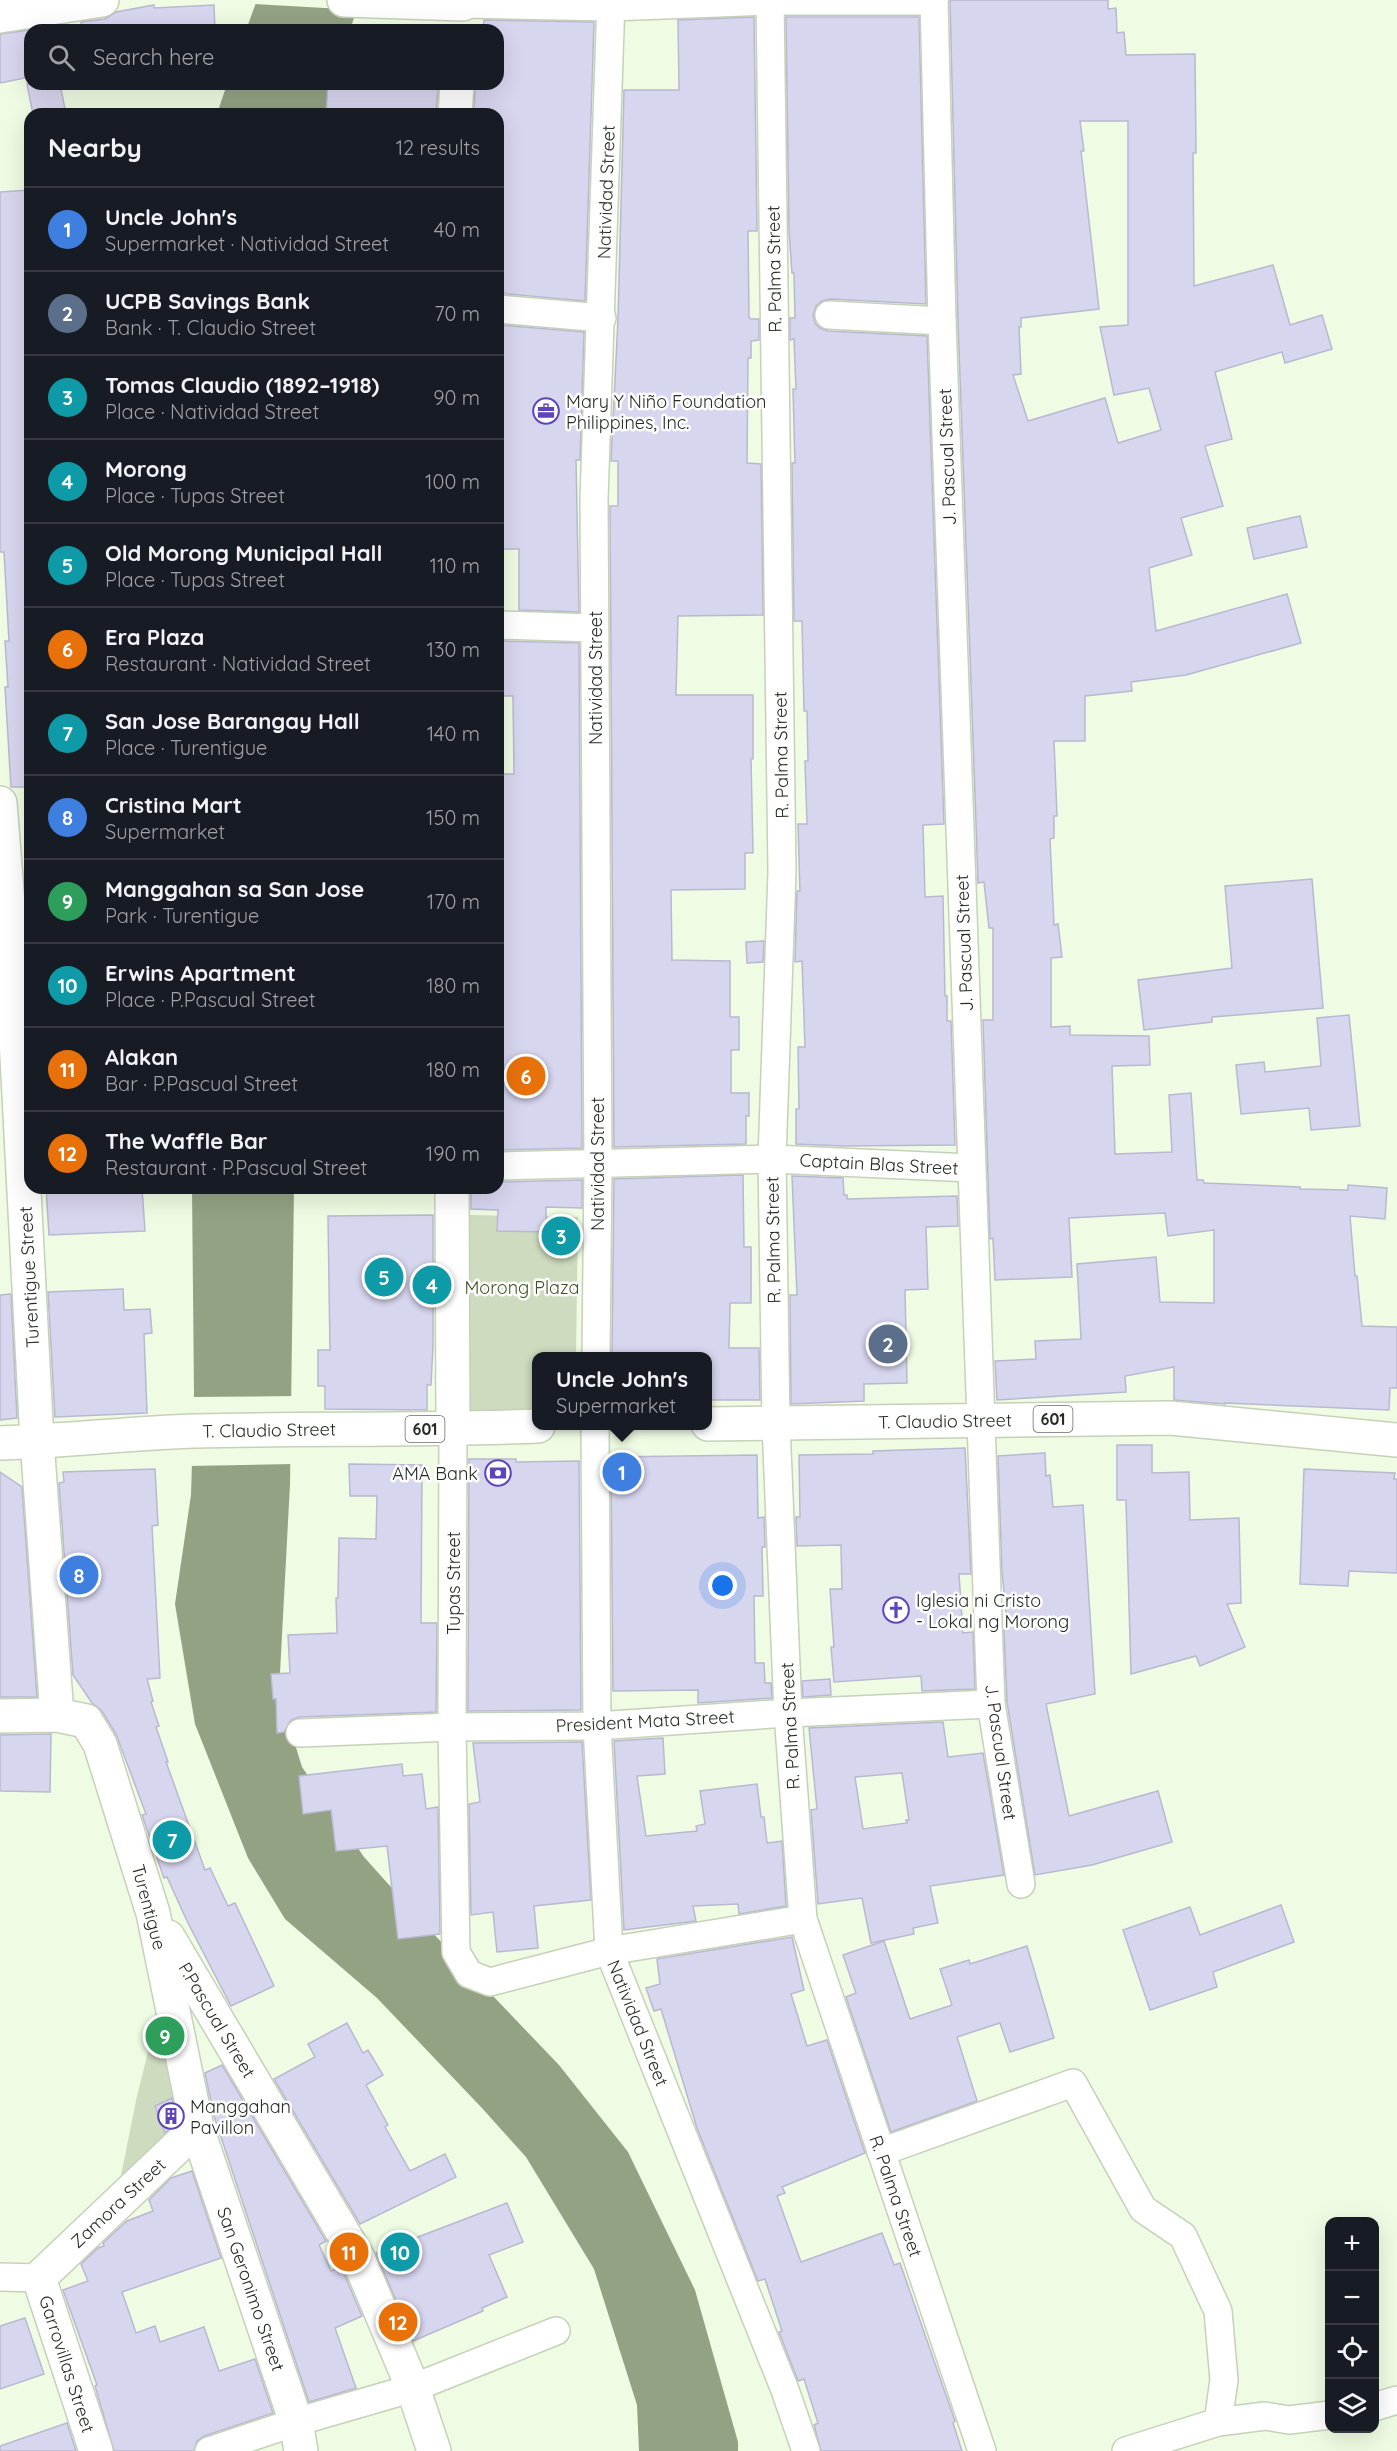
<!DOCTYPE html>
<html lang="en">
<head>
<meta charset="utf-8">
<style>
	:root { --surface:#171b24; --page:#242831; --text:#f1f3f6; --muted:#9ea1a6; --line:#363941; --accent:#0b8043 }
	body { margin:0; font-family:Quicksand,sans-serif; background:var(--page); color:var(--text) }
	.controls { position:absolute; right:18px; bottom:18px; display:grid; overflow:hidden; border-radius:12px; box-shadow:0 6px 24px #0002 }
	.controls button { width:54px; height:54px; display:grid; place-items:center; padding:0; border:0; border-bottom:2px solid var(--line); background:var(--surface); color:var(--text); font:30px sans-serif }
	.you { position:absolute; left:723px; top:1586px; width:21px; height:21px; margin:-15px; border:4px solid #fff; border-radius:50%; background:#1a73e8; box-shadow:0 0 0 9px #1a73e833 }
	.badge { display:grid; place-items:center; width:39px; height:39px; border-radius:50%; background:var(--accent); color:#fff; font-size:20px; font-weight:700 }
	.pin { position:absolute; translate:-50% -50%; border:3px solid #fff; box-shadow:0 2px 6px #0006 }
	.popup { position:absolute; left:532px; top:1352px; width:180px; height:78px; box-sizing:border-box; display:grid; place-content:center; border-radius:12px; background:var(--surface); filter:drop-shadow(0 2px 4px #0005); font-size:20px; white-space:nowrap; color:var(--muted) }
	.popup b { font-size:22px; color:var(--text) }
	.popup::after { content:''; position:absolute; left:50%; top:100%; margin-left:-12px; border:12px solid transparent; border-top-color:var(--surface) }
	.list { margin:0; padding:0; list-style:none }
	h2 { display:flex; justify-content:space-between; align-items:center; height:78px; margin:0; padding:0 24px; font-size:26px }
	h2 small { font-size:20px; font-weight:400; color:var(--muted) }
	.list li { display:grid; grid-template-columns:39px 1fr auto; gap:18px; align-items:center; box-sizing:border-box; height:84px; padding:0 24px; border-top:2px solid var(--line) }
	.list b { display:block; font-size:22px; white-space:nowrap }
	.list p { margin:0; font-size:20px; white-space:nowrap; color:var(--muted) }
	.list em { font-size:20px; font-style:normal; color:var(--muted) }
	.icon { flex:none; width:33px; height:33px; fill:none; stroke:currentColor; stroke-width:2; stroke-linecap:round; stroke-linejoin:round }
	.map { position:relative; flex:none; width:1397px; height:2451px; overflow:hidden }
	.search { position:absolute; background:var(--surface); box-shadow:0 6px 24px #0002; left:24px; top:24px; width:480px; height:66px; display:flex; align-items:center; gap:15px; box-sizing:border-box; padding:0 21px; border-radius:18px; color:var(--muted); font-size:22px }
	.panel { position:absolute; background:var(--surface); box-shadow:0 6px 24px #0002; left:24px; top:108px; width:480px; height:1086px; border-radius:18px }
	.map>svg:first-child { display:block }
</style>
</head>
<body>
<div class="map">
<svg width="1397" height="2451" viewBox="0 0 1397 2451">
	<rect width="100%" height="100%" fill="#effbe2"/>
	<g fill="#cedbbf">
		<polygon points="468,1215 578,1217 576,1356 536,1356 536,1414 465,1412"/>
		<polygon points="167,1976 197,2128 115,2205 137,2096"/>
	</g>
	<g fill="#93a283">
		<polygon points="257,0 360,0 350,30 246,30"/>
		<polygon points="227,84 337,84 330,114 217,114"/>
		<polygon points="192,1188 294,1188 290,1484 279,1692 302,1767 364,1857 426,1926 559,2065 628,2152 695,2290 738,2442 738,2451 639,2451 637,2405 594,2269 526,2157 481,2107 377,1998 285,1919 248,1858 195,1724 175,1604 191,1495 194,1394"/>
	</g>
	<g fill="#effbe2">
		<polygon points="253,0 363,0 360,10 252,4"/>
		<polygon points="296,1396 294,1464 189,1466 191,1397"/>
	</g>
	<g fill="#d7d6ef" stroke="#b9b8d1" stroke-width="1.5" fill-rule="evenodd">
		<path d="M950,0H1108V9L1116,8L1117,33L1124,32L1126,55L1195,54L1196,153H1193L1194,286L1273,265L1290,325L1322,315L1332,349L1285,363L1282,352L1215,372L1232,439L1205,446L1223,506L1181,518L1192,555L1149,568L1156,631L1287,594L1301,643L1186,675L1131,682L1132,691L1085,696V741H1054L1057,816H1054V838L1050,839L1054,925L1058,924L1062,957L1051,958V1027L1070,1026V1035L1149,1036L1150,1065L1112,1066L1115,1154L1172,1152L1169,1095L1191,1093L1197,1180H1203L1204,1183L1300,1187V1189L1348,1190V1185L1387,1188L1385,1219L1350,1216L1355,1276H1357L1362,1326L1397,1327V1388H1390L1389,1410L1225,1403V1404L1174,1400V1367L1125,1376L1126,1392L997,1400L995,1361L1036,1359L1035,1341L1081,1339L1077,1264L1156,1257L1160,1302L1214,1303V1230L1168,1236L1165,1213L1069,1218L1072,1277L995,1280L993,1238L990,1239L983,1020H993V928H989L984,882L978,883L976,823L958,321ZM1080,121H1128V325L1100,327L1114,395L1149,388L1161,430L1118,443L1105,398L1028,421L1013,375L1021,374L1019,327H1021V318L1099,309L1081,151H1084Z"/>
		<polygon points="154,5 154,8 214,5 215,30 81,30 81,22 105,19 116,12"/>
		<polygon points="754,17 757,231 748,231 749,317 751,319 759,319 759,340 751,341 751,358 748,358 747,463 761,464 763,615 678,616 676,695 753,695 753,759 751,759 753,853 745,853 745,889 671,890 672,960 730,961 730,1017 739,1017 739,1050 731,1050 731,1093 749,1093 749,1116 746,1116 746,1144 614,1147 610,506 618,506 618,461 611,461 618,319 624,90 679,90 678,20"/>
		<polygon points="786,17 919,17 926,304 830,299 822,301 816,306 813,315 815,323 820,328 828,331 927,336 944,824 923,825 925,897 943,896 945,996 947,996 947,1021 951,1021 955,1145 843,1146 796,1144 796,1109 799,1109 798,1047 805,1047 802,961 795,962 797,891 800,891 798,824 807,824 805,761 808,761 807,711 804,711 802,621 794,621 792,463 795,463 793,389 796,389 794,339 790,340 790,318 795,318 794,273 792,273 789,231"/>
		<polygon points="484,20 594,22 585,301 498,293 498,114 474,114 475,89 478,89 478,84 498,84 498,30 483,30"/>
		<polygon points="30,30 30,77 0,83 0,34"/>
		<polygon points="27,84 60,84 66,114 33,114"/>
		<polygon points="328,84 438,86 436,114 326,114"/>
		<polygon points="30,190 30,787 11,787 5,687 8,687 5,641 9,641 4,552 0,552 0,192"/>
		<polygon points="498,325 584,332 580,460 576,460 579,612 519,610 519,549 498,549"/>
		<polygon points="1300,516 1307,547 1254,559 1247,528"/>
		<polygon points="498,641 579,643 582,1148 498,1150 498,774 514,774 513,696 498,696"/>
		<polygon points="1312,879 1323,1008 1212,1017 1212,1022 1144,1030 1138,980 1232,968 1225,886"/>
		<polygon points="764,941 763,962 747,963 746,942"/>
		<polygon points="1349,1015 1360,1126 1311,1130 1309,1108 1241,1114 1236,1065 1264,1062 1265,1072 1321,1066 1317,1018"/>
		<polygon points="743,1175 744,1247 751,1247 751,1303 730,1303 729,1348 759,1348 760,1400 708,1400 708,1356 612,1356 614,1179"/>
		<polygon points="792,1176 843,1178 844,1195 847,1195 847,1199 957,1196 958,1226 926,1227 928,1289 905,1290 907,1383 864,1384 864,1401 791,1404 790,1295 797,1295"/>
		<polygon points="582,1180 582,1208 546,1207 546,1232 497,1231 498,1210 471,1209 471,1188 498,1188 498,1182"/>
		<polygon points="46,1188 142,1188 145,1231 49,1235"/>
		<polygon points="433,1215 433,1345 431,1385 427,1385 427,1410 325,1409 325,1386 318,1386 318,1350 330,1350 328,1216"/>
		<polygon points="123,1289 124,1310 150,1309 152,1333 144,1334 147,1413 55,1417 48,1292"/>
		<polygon points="11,1294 17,1418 0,1420 0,1295"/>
		<polygon points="1117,1445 1152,1445 1152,1473 1189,1472 1190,1520 1239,1518 1241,1603 1227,1604 1245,1647 1200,1666 1196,1656 1131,1674 1126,1500 1117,1500"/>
		<polygon points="965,1448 971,1574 959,1574 963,1633 973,1632 975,1689 922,1691 921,1676 834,1682 831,1647 834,1647 830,1589 842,1589 841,1545 797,1546 796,1517 800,1517 799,1455 873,1454 873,1451"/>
		<polygon points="1045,1453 1046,1476 1050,1475 1053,1507 1083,1505 1095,1694 1046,1704 1069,1816 1158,1791 1172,1842 1092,1865 1035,1875 1007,1702 1004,1630 1008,1630 1002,1572 998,1456"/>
		<polygon points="757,1455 758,1518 764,1517 765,1547 762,1547 763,1596 754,1596 755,1663 764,1663 765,1683 771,1683 772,1698 698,1703 698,1690 613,1691 611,1457"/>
		<polygon points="469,1459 516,1459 516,1462 579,1461 581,1710 468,1711"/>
		<polygon points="349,1464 422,1465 421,1623 437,1623 436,1712 299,1717 291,1720 284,1732 277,1733 276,1699 273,1699 271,1674 290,1673 288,1635 337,1633 336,1598 338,1598 339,1538 376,1539 377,1496 350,1496"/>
		<polygon points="155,1469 158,1525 152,1526 160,1678 147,1679 153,1701 151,1702 159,1726 156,1727 168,1762 166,1762 205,1870 210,1868 228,1906 235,1903 274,1986 231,2006 187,1921 167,1877 164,1878 142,1815 146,1814 116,1734 102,1711 92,1703 73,1675 59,1483 64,1482 63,1472"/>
		<polygon points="1304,1469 1395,1473 1394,1479 1397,1479 1397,1573 1349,1571 1348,1586 1300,1584"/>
		<polygon points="0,1472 22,1487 37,1697 0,1697"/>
		<polygon points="830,1679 831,1695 803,1697 802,1681"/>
		<path d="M943,1722L948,1757L983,1753L1004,1875L930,1886L938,1923L913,1928L914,1934L871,1943L862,1898L818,1904L811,1810L817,1809L809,1728ZM902,1773L909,1820H906L907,1823L863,1829L855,1777Z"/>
		<polygon points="51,1734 50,1792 0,1791 0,1735"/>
		<polygon points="663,1738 665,1774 637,1776 646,1836 697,1831 696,1826 705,1824 700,1791 757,1784 761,1817 764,1817 767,1843 782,1841 786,1906 739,1914 738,1904 693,1906 696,1921 624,1930 614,1741"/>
		<polygon points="582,1742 591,1900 534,1906 538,1948 497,1952 493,1912 471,1915 469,1804 480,1802 473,1743"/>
		<polygon points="402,1764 403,1776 422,1774 426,1809 438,1807 440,1934 398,1939 387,1846 336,1851 331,1810 303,1814 299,1776"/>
		<polygon points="1281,1905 1294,1942 1213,1972 1217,1987 1150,2010 1123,1930 1190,1907 1200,1935"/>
		<polygon points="792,1937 804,1990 791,1994 807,2046 827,2040 865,2153 782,2187 785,2193 777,2196 801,2262 882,2233 894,2265 900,2263 955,2421 953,2423 962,2451 821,2451 814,2425 818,2423 804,2379 798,2381 779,2332 782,2331 765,2279 758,2281 697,2128 661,2009 654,2011 646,1988 660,1984 657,1959"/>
		<polygon points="884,1941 910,2019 952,2005 940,1969 969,1960 970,1964 1027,1946 1054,2038 1010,2052 1000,2023 957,2037 977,2101 891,2132 846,1997 856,1993 843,1955"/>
		<polygon points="347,2023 363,2053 368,2050 383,2075 366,2085 388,2125 385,2127 410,2171 445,2154 456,2177 360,2224 274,2079 315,2057 308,2044"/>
		<polygon points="222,2065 326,2241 319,2245 331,2271 341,2267 362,2316 335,2328 356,2388 309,2402 214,2116 205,2073"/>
		<polygon points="172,2098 177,2122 165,2133 155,2106"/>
		<polygon points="192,2171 221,2258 122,2292 136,2333 155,2326 160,2342 204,2327 219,2371 255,2359 273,2413 204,2436 197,2441 194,2451 114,2451 95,2386 97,2385 63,2290 88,2281 81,2264 98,2248 104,2246 103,2243 127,2221 153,2211 149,2200 171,2178"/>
		<polygon points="507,2203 523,2242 489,2255 507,2297 482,2308 483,2311 413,2341 376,2253"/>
		<polygon points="25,2318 44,2374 0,2389 0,2326"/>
		<polygon points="67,2423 76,2451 0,2451 0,2446"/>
	</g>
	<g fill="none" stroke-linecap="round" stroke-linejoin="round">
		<g stroke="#c5d1b9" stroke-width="30">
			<g id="minor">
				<polyline points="770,0 782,872 772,1159 776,1424 788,1713 803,1919 982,2451"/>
				<polyline points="934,0 942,321 991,1704 1021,1884"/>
				<polyline points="463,4 611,7 770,1 934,1"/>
				<polyline points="498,309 602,318"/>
				<polyline points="829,315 942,321"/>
				<polyline points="498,625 594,628"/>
				<polyline points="498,1166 772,1159 971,1168"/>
				<polyline points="596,1356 598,1165 594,499 611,0"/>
				<polyline points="595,1426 597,1726 609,1951 785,2390 806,2451"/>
				<polyline points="453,1429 452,1727 456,1952 469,1974 490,1982 609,1951 803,1919"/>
				<polyline points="300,1733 452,1727 597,1726 788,1713 991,1704"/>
				<polyline points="881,2152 1073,2083 1143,2209 1183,2236 1218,2311 1224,2380 1218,2422"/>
				<polyline points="0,2277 39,2278"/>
				<polyline points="1374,2407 1397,2400"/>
				<polyline points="209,2451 296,2422 413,2388 556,2331"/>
				<polyline points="1126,2451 1218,2422 1265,2416 1289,2420 1330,2415"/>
			</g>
		</g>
		<g stroke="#c5d1b9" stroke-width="36">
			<g id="tertiary">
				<polyline points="344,0 463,4"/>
				<polyline points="0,16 102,0"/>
				<polyline points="455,114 457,84"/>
				<polyline points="0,803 11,942 37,1441 57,1715"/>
				<polyline points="452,1188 453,1429"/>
				<polyline points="0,1716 57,1715 86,1721 100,1744 153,1913 197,2128 296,2422 301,2451"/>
				<polyline points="168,1937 358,2258 413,2388 434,2451"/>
				<polyline points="96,2451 39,2278 197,2128"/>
			</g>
		</g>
		<g stroke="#c5d1b9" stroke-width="36">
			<g id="primary">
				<polyline points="708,1424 1170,1418 1397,1440"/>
				<path d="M0,1443C65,1441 130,1433 196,1431C310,1428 424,1431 538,1426"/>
			</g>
		</g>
		<use href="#minor" stroke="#fff" stroke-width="27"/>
		<use href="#tertiary" stroke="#fff" stroke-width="33"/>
		<use href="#primary" stroke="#fff" stroke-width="33"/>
	</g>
	<defs>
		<g id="office-ring" transform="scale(1.35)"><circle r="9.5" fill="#fff" stroke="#5f45bd" stroke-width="1.5"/><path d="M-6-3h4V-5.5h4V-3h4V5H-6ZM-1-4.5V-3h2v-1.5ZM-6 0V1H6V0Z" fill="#5f45bd"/></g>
		<g id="bank-ring" transform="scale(1.35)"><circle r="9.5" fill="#fff" stroke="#5f45bd" stroke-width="1.5"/><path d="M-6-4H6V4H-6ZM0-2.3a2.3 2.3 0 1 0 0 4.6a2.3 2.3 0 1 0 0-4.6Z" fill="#5f45bd"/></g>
		<g id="church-ring" transform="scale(1.35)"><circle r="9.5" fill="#fff" stroke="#5f45bd" stroke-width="1.5"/><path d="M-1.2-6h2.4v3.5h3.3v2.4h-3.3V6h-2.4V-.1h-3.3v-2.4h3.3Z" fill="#5f45bd"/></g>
		<g id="building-ring" transform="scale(1.35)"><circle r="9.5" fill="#fff" stroke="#5f45bd" stroke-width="1.5"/><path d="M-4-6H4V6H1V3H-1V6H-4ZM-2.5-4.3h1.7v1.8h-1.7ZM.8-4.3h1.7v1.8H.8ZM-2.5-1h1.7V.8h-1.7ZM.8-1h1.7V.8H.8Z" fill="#5f45bd"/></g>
	</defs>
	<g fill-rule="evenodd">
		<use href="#office-ring" x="546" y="411"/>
		<use href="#bank-ring" x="498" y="1473"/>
		<use href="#church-ring" x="896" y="1610"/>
		<use href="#building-ring" x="171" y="2116"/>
	</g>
	<g text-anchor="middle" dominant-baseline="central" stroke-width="5" stroke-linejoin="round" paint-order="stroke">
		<g fill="#fff" stroke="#686b65" stroke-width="1.5">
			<rect x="1033.5" y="1406" width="39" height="26" rx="4.5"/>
			<rect x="405.5" y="1416" width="39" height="26" rx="4.5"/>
		</g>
		<g font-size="16" font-weight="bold" fill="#272c23">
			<text x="1053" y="1419">601</text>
			<text x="425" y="1429">601</text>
		</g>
		<g font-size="18" fill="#272c23" stroke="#fff">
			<text transform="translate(606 192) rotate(-88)">Natividad Street</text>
			<text transform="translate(774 269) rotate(-91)">R. Palma Street</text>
			<text transform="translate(947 457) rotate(-92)">J. Pascual Street</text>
			<text transform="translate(595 678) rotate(-90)">Natividad Street</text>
			<text transform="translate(781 755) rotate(-91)">R. Palma Street</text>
			<text transform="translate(964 943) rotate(-92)">J. Pascual Street</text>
			<text transform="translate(597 1164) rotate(-90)">Natividad Street</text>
			<text transform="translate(879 1164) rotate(3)">Captain Blas Street</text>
			<text transform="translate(773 1240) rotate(-91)">R. Palma Street</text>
			<text transform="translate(29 1277) rotate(-93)">Turentigue Street</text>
			<text transform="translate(945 1421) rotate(-1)">T. Claudio Street</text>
			<text transform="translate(269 1430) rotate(-1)">T. Claudio Street</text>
			<text transform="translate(453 1583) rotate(-90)">Tupas Street</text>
			<text transform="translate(645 1721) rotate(-3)">President Mata Street</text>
			<text transform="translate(790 1726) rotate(-93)">R. Palma Street</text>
			<text transform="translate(1001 1752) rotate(82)">J. Pascual Street</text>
			<text transform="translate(149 1907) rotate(75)">Turentigue</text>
			<text transform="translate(217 2020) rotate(59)">P.Pascual Street</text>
			<text transform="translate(638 2023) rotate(68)">Natividad Street</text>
			<text transform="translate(896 2196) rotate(71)">R. Palma Street</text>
			<text transform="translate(118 2203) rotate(-43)">Zamora Street</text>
			<text transform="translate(251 2289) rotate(71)">San Geronimo Street</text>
			<text transform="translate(67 2364) rotate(72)">Garrovillas Street</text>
		</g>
		<g font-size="18" fill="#272c23" stroke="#fff" text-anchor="start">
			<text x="566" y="401">Mary Y Niño Foundation<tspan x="566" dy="21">Philippines, Inc.</tspan></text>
			<text x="478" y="1473" text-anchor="end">AMA Bank</text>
			<text x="916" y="1600">Iglesia ni Cristo<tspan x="916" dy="21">- Lokal ng Morong</tspan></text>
			<text x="190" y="2106">Manggahan<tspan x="190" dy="21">Pavillon</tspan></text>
		</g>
		<g font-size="18" fill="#3e5322" stroke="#fff">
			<text x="522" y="1287">Morong Plaza</text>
		</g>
	</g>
</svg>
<div class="controls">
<button>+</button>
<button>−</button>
<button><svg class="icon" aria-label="locate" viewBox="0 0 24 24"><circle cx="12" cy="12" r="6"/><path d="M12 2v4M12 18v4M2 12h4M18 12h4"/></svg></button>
<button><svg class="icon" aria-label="layers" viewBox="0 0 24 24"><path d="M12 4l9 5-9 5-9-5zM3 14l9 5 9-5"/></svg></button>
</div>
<div class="you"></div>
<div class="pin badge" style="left:622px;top:1472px;background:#3f7fe0">1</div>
<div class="popup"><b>Uncle John's</b>Supermarket</div>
<div class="pin badge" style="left:888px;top:1344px;background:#5c6f8a">2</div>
<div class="pin badge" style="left:561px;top:1236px;background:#0f9aa8">3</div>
<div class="pin badge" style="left:432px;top:1285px;background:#0f9aa8">4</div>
<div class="pin badge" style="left:384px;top:1277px;background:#0f9aa8">5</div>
<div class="pin badge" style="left:526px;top:1076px;background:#e8710a">6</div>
<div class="pin badge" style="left:172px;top:1840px;background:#0f9aa8">7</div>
<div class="pin badge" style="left:79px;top:1575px;background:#3f7fe0">8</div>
<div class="pin badge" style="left:165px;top:2036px;background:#2e9e5b">9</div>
<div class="pin badge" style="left:400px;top:2252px;background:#0f9aa8">10</div>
<div class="pin badge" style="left:349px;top:2252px;background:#e8710a">11</div>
<div class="pin badge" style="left:398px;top:2322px;background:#e8710a">12</div>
<div class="search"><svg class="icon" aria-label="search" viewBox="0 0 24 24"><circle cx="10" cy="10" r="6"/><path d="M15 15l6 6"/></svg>Search here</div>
<section class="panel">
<h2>Nearby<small>12 results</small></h2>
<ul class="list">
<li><span class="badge" style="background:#3f7fe0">1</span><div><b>Uncle John's</b><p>Supermarket · Natividad Street</p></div><em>40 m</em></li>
<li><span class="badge" style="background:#5c6f8a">2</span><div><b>UCPB Savings Bank</b><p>Bank · T. Claudio Street</p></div><em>70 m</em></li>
<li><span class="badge" style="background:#0f9aa8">3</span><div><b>Tomas Claudio (1892–1918)</b><p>Place · Natividad Street</p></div><em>90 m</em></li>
<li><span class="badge" style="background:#0f9aa8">4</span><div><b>Morong</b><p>Place · Tupas Street</p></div><em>100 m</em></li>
<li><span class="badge" style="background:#0f9aa8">5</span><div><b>Old Morong Municipal Hall</b><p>Place · Tupas Street</p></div><em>110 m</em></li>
<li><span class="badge" style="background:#e8710a">6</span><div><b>Era Plaza</b><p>Restaurant · Natividad Street</p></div><em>130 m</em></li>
<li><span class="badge" style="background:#0f9aa8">7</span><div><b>San Jose Barangay Hall</b><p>Place · Turentigue</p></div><em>140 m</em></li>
<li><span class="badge" style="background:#3f7fe0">8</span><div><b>Cristina Mart</b><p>Supermarket</p></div><em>150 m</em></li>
<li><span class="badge" style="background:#2e9e5b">9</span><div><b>Manggahan sa San Jose</b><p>Park · Turentigue</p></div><em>170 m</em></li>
<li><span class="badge" style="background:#0f9aa8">10</span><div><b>Erwins Apartment</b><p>Place · P.Pascual Street</p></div><em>180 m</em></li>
<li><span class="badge" style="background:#e8710a">11</span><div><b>Alakan</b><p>Bar · P.Pascual Street</p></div><em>180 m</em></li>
<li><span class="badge" style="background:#e8710a">12</span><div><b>The Waffle Bar</b><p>Restaurant · P.Pascual Street</p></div><em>190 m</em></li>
</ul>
</section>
</div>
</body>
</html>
